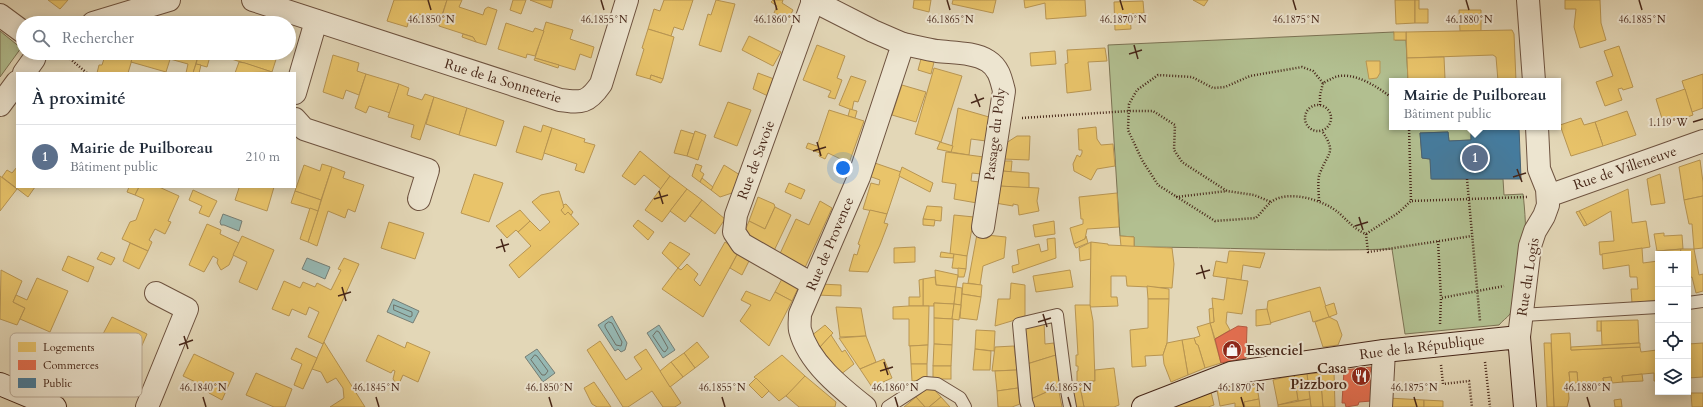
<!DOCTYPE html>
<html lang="fr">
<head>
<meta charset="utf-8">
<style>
	:root { --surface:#fff; --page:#f6f6f7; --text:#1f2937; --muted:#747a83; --line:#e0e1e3; --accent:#2563eb }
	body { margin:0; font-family:Cardo,serif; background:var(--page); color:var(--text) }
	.controls { position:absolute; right:12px; bottom:12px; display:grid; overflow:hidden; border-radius:0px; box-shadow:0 2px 10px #0003 }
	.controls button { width:36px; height:36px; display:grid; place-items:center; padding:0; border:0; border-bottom:1px solid var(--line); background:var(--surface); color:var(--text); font:20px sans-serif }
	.you { position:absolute; left:843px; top:168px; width:14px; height:14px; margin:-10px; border:3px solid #fff; border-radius:50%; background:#1a73e8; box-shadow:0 0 0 6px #1a73e833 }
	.badge { display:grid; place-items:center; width:26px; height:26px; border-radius:50%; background:var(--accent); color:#fff; font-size:13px; font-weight:700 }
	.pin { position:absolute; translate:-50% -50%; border:2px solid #fff; box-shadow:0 1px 4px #0006 }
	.popup { position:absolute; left:1389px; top:78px; width:172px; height:52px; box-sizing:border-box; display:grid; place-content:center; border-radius:0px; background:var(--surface); filter:drop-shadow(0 1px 3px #0005); font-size:13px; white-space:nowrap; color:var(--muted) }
	.popup b { font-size:15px; color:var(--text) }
	.popup::after { content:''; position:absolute; left:50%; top:100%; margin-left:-8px; border:8px solid transparent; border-top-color:var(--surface) }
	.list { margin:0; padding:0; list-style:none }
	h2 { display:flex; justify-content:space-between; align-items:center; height:52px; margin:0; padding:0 16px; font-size:17px }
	h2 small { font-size:13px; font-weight:400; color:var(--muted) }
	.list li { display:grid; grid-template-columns:26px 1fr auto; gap:12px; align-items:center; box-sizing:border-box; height:64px; padding:0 16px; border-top:1px solid var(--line) }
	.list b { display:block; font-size:15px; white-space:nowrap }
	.list p { margin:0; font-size:13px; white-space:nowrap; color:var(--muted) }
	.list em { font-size:13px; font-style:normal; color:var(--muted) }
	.icon { flex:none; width:22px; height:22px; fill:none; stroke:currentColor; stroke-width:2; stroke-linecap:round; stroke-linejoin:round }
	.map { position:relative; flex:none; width:1703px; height:407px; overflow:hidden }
	.search { position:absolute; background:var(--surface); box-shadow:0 2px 10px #0003; left:16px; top:16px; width:280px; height:44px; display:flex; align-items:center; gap:10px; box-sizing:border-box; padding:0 14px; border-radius:22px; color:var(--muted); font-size:15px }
	.panel { position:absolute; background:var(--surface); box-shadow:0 2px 10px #0003; left:16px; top:72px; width:280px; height:116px; border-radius:0px }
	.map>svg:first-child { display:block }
</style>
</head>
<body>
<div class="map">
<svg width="1703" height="407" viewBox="0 0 1703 407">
	<rect width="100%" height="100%" fill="#e3d7b7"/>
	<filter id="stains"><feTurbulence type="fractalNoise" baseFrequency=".005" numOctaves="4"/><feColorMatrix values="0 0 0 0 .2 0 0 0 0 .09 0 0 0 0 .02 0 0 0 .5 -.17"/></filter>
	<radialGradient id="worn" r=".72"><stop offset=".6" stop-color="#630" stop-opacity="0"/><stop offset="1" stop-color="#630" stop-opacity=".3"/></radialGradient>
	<g fill="#b2bf90" stroke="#7c7354">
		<polygon points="0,31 21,48 0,77"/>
		<path d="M1394,32L1395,40H1406L1408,80L1418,81H1392V127H1471V140L1449,141L1448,132L1420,133L1422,158L1430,159L1432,179H1503L1504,195L1523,194C1527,225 1529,288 1510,314C1507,318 1502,321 1499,325L1405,334L1392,249C1306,252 1220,247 1134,247V237L1120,236L1108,45Z"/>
	</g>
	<g fill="#96b8b3" stroke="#767e75">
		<polygon points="223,214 242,221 239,231 224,225 221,225 220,222"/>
		<polygon points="307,258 330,267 325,279 302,269"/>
		<polygon points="393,299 419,311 413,323 387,312"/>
		<polygon points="612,316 627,343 625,350 621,352 618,349 615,351 598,325"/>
		<polygon points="659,325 675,350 663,358 647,333"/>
		<polygon points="537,349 555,373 543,382 525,357"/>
	</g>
	<g fill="#e9c46a" stroke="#b89552">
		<polygon points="48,0 68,0 60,9"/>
		<polygon points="394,0 447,0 440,21 419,14 418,19 410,16 407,27 387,21"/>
		<polygon points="447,0 462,0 459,7 483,15 485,9 488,7 497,10 486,45 476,42 473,37 439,26"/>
		<polygon points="513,0 526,0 521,14 510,10"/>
		<polygon points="530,0 553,0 551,8"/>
		<polygon points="664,0 693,0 683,30 674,27 671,36 648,29 654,9 660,11"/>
		<polygon points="716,0 735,4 721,52 699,45 708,14 711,15"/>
		<polygon points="773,0 783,0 782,3 793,10 788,20 774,13 777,6 771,2"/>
		<polygon points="914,0 931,0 929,12 913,8"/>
		<polygon points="953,0 996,0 993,13 952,4"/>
		<polygon points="1024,0 1085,0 1086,16 1046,19 1045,3 1025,8"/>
		<polygon points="1193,0 1208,0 1204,6"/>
		<polygon points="1395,0 1415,0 1415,23 1396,24"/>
		<polygon points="1415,0 1419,0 1419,9 1428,9 1428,23 1415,23"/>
		<polygon points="1565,0 1600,0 1601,23 1606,40 1580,48 1574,27 1576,9 1565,9"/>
		<polygon points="1143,1 1144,13 1130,14 1131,29 1115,30 1114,2"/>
		<polygon points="1459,10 1481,10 1481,31 1460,31"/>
		<polygon points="546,22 573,30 570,39 594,47 591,58 580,54 575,70 535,58"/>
		<polygon points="506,23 533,32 535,28 544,31 535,56 527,54 526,58 498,49"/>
		<polygon points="648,29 674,37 663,79 651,75 650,79 636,75 644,49 642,48"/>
		<polygon points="1512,30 1514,34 1516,81 1498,81 1496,57 1493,55 1407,58 1406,32"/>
		<rect x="1394" y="32" width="12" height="8"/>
		<polygon points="463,34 473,37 476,42 462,37"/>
		<polygon points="749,36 781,52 773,66 742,50"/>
		<polygon points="817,45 845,56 837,78 842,80 835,99 828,97 831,91 803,80"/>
		<polygon points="1619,46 1633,87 1623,90 1622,88 1618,89 1622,100 1605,106 1596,82 1613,76 1604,51"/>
		<polygon points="1105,48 1107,61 1088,62 1091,90 1067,93 1065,64 1068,63 1067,50"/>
		<polygon points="1055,51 1056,64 1031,66 1030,53"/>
		<polygon points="106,53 134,53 128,73 97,73 99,65 102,65"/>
		<polygon points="134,53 172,53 166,72 131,62"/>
		<polygon points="172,53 199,53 193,73 186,73 188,64 170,59"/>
		<polygon points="199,53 211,53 207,67 196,64"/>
		<polygon points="223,53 278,53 272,72 222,56"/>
		<polygon points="333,55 359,63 357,71 366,74 359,95 346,90 343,99 323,92"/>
		<polygon points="1444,57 1445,79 1408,80 1407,58"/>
		<polygon points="535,58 559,65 558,68 534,60"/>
		<polygon points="921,59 934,62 931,74 918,70"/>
		<polygon points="1366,61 1380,61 1380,73 1377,78 1369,79"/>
		<polygon points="239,62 245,63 272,72 235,73"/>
		<polygon points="196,64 201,65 199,73 193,73"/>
		<polygon points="934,68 962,76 941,142 915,134"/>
		<polygon points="758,73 774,79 768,96 753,89"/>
		<polygon points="366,74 399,84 390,113 369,106 366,113 355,108"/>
		<polygon points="1703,74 1703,108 1692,112 1682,81"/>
		<polygon points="651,75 663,79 661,83 650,79"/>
		<polygon points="851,76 866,81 858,102 854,101 852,110 839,105"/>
		<polygon points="1445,79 1449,79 1449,81 1418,80"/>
		<polygon points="399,84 409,88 407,95 422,100 425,94 434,97 420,140 411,137 414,125 388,117"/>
		<polygon points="902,85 926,92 916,122 892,115"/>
		<polygon points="1685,89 1693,115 1664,125 1656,99"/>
		<polygon points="434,97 467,108 459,135 426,124"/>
		<polygon points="728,102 751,110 737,146 714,137"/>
		<polygon points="467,108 504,121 496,146 459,135"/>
		<polygon points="958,108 989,117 986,141 971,139 969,155 951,152"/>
		<polygon points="850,109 857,111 855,118 848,116"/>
		<polygon points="829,110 864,121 849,163 828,153 825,159 819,156 820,153 806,148 808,143 817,146"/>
		<polygon points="1627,111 1636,135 1603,146 1595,122"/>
		<polygon points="1581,118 1584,125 1595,122 1603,146 1571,156 1560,125"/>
		<polygon points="543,125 552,128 542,160 516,152 524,126 541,132"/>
		<polygon points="1096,127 1097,139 1101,145 1113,144 1115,166 1097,169 1091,180 1074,171 1073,164 1077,155 1080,157 1082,153 1082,150 1079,150 1078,129"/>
		<polygon points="552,128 585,139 584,142 595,145 584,173 575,170 577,164 544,153"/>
		<polygon points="681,130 694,134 687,156 674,153"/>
		<polygon points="695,131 706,135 698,160 687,156"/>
		<polygon points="1017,136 1030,136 1029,160 1003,159 1006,143"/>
		<polygon points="940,142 953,146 951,152 937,149"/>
		<polygon points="640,151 670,176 661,189 644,175 635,185 622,176"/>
		<polygon points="946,152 984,157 981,174 972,173 971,181 980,182 977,203 954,199 956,184 942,182"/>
		<polygon points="1700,160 1703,182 1703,196 1684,200 1679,167"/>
		<polygon points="1004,161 1012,161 1011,172 1003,171"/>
		<polygon points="872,162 901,172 887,214 863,209 871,183 879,185 880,180 866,175"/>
		<polygon points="322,164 332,167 321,200 295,191 304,165 320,171"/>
		<polygon points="696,164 702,166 700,171 704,174 700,182 692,176"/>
		<polygon points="724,165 740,175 732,193 720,197 711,190"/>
		<polygon points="17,167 17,187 35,187 28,197 2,177 7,170 12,173"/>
		<polygon points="332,167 345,172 343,178 364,185 355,212 348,209 345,218 328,211 317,246 308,242"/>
		<polygon points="902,167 933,183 930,192 899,176"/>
		<polygon points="1002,171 1029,173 1029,188 999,186"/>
		<polygon points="474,174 503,183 489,222 461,213"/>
		<polygon points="1660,174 1665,203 1651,205 1647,179"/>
		<polygon points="0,176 17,189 0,211"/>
		<polygon points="670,176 687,189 662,222 645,210"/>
		<polygon points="702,178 713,187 711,190 700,182"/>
		<polygon points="789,183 805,190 801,199 785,192"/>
		<polygon points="999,186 1039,188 1037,201 1039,211 1019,215 1018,205 1013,204 1013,206 995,203"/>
		<polygon points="129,187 139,187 135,195 127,192"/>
		<polygon points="139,187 159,187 179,196 168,221 171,222 165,234 155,229 149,240 152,242 148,251 122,239 130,222 136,220 144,199 135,195"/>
		<polygon points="237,187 274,187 267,211 235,200 239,188"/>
		<polygon points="687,189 702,200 685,222 670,211"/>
		<polygon points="1628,189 1632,223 1646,221 1650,247 1600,255 1599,242 1614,241 1611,211 1587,225 1579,211"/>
		<polygon points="193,190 217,201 209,217 199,213 202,206 189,200"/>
		<polygon points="295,191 321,200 318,211 291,203"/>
		<polygon points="559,191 564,207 561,210 565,215 568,212 579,224 519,278 509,265 531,246 518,232 530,221 540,231 550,222 532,202 541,195"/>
		<polygon points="1117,193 1119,227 1087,229 1085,239 1074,244 1070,228 1083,224 1083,219 1081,219 1079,197"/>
		<polygon points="1703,196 1703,248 1694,249 1692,224 1689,224 1684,200"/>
		<polygon points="758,197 774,204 775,207 765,229 749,221"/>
		<polygon points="702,200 725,219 715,234 690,216"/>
		<polygon points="820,201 832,208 803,272 778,258 796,219 809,225"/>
		<polygon points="566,204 573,212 571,215 568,212 565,215 561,210 564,207 563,205"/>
		<polygon points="927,206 942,207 941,221 923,219"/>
		<polygon points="775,207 791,215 772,255 743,236 749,221 765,229"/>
		<polygon points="310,208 318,211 308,242 300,239"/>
		<polygon points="520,210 530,221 518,232 516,230 507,238 496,226"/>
		<polygon points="870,210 887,214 884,223 888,224 880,245 868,272 849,271 854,254 857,255 860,245 858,244"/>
		<polygon points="1579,211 1587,225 1584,226 1576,212"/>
		<polygon points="954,215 974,217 967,256 950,254"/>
		<polygon points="923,219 935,220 934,226 923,225"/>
		<polygon points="638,220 654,232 648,240 633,226"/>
		<polygon points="1054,221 1055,234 1035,237 1033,225"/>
		<polygon points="389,222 424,233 415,259 381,248"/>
		<polygon points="207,224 221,230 220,234 239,243 229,265 221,270 217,263 218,259 213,256 204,272 189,265"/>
		<polygon points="1664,233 1664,236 1682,235 1683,249 1657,251 1654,234"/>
		<polygon points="977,234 1006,237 1004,258 983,266 980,285 968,283"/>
		<polygon points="242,236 274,250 257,290 239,282 247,262 233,255"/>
		<polygon points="1086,236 1088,243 1076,248 1074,244 1085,239"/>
		<polygon points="1120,236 1134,237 1134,247 1121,246"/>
		<polygon points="1055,238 1056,258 1013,273 1012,266 1019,264 1017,250 1039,244 1041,252 1048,250 1047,239"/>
		<polygon points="670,242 690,254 678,268 662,253"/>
		<polygon points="725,242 739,251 703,317 662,289 678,268 681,270 687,264 698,274 694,280 700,286"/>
		<polygon points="1091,242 1091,259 1080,261 1079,248"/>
		<polygon points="1091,242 1108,244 1108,245 1172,248 1174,264 1172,288 1127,286 1126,276 1111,276 1111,297 1117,297 1118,306 1090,307"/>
		<polygon points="130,243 148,251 139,269 123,261"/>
		<polygon points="915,247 915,262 894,263 894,248"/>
		<polygon points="1642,248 1643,263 1658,261 1658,251 1681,249 1680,254 1658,254 1658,300 1632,303 1631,289 1638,289 1637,277 1630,277 1629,265 1603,269 1602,254"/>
		<polygon points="1681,249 1694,249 1699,275 1703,274 1703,291 1696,293 1692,277 1688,278 1688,254 1680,254"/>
		<polygon points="739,251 751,257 742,275 730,268"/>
		<polygon points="1229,251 1265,253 1260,268 1243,265 1241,280 1213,276 1216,261 1227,263"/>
		<polygon points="101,252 115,258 111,265 97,259"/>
		<polygon points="941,252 954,254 953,258 940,257"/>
		<polygon points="954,254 967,256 966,269 952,268"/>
		<polygon points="68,256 94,267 88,282 62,270"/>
		<polygon points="344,258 359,264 323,344 308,337 319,312 309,307 306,315 292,309 289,316 272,309 284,281 300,288 303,282 315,287 317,283 331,290 341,270 338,269"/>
		<polygon points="958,268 966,269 964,277 958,277"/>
		<polygon points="1,270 22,281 13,302 25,308 17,325 0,319"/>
		<polygon points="935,270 958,275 956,287 936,285"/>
		<polygon points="1070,270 1073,287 1036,292 1033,276"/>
		<polygon points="784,275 800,284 792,301 775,292"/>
		<polygon points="935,277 936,285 956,287 954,304 934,303 934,306 923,306 923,279"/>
		<polygon points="37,278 68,291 50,332 20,319 25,308 13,302 16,295 27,300"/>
		<polygon points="1227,278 1248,281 1242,314 1227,312 1226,323 1230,330 1215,339 1210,323 1214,322 1212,298 1224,300"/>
		<polygon points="923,279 923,306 909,306 909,297 920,297 919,280"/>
		<polygon points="963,283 982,285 981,297 962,294"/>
		<polygon points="1011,283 1025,285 1025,317 995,326 998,299 1010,299"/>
		<polygon points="820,284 841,285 841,296 816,295"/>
		<polygon points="1147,286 1169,289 1169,299 1148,299"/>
		<polygon points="956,287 962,288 961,305 954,304"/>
		<polygon points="1320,287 1329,317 1313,322 1310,311 1270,323 1267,309 1268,301"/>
		<polygon points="746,291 770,301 775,292 792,301 769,346 740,321 751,305 741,300"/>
		<polygon points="962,294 981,297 977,320 960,318"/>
		<polygon points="1148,299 1169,299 1167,343 1163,355 1145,356 1146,366 1132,367 1130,330 1148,328"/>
		<polygon points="934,303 954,304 952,319 934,318"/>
		<polygon points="1334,303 1337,314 1329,317 1337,321 1342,335 1338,345 1323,347 1315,322 1329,317 1325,306"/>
		<polygon points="954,304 961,305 959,320 952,319"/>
		<polygon points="1075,305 1090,305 1093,321 1095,381 1077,382 1077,371 1078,371 1078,366 1076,366 1076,355 1078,355"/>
		<polygon points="909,306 929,306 928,345 909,346 909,319 893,319 893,307"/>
		<polygon points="836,307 861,308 866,336 840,337"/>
		<polygon points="1213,308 1214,322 1210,323 1209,309"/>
		<polygon points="1267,309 1271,324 1256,326 1256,310"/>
		<polygon points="112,317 147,334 132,368 94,351"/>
		<polygon points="934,318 953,319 952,345 934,344"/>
		<polygon points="1638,320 1639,343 1602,345 1601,321"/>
		<rect x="1597" y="321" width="4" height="10"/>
		<polygon points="1044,322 1045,344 1054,343 1056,355 1027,364 1023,327"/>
		<polygon points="1210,323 1221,363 1205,368 1198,345 1196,344 1194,338 1200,336 1197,327"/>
		<polygon points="825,325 833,333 820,347 811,336"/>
		<polygon points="976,330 995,331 994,351 975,349"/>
		<polygon points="1570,333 1571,350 1640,347 1641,352 1657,350 1658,346 1658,381 1654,381 1654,373 1622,376 1623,382 1612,383 1611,377 1603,378 1604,383 1578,386 1577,372 1569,372 1570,383 1568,384 1569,399 1567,407 1554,407 1551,334"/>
		<polygon points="378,335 405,348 407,342 430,352 418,382 403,375 398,386 393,379 395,371 393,370 391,373 366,361"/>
		<polygon points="831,335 842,352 845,350 854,364 840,375 820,347"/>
		<polygon points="866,336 876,362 860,369 839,338"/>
		<polygon points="1194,338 1196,344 1198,345 1205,368 1188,375 1182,340"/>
		<polygon points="1182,340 1188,375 1171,382 1164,364 1163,355 1167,343"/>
		<polygon points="600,341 626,380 642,369 634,357 646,349 681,403 675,407 663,407 652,391 628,407 623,407 587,350"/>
		<polygon points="324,342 365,407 330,407 344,398 343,388 336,378 327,383 321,372 312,369"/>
		<polygon points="697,342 709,357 695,368 684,353"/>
		<polygon points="1544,343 1551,343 1554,407 1547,407"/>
		<polygon points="1640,343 1640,347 1571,350 1571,347"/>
		<polygon points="1703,343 1703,377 1688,378 1688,344"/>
		<polygon points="934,344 952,345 951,366 933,366"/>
		<polygon points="928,345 927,364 911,364 910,346"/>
		<polygon points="1014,346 1017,370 992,371 995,347"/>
		<polygon points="296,348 317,358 303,389 294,385 302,364 291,359"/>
		<polygon points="975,349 991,351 990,370 973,370"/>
		<polygon points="684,353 695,368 683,377 671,362"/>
		<polygon points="194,354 234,373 222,400 209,393 210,389 183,376"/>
		<polygon points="782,355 805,376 791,392 779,401 754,377"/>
		<polygon points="1056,355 1060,386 1031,399 1027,364"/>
		<polygon points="884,359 892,378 872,387 860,369"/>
		<polygon points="671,362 683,377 670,387 660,371"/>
		<polygon points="911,364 927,364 927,379 912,381"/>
		<rect x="933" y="366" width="18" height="13"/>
		<polygon points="1114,368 1119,405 1114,407 1084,407 1079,382 1095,381 1095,370"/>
		<polygon points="1017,370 1018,388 997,391 995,371"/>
		<polygon points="1334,371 1335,407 1323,407 1320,373"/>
		<polygon points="1569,372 1577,372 1578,383 1570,383"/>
		<polygon points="256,373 292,389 285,407 274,407 246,395"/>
		<polygon points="1320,373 1323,407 1311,407 1307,374"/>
		<polygon points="1307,374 1310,399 1298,401 1294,375"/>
		<polygon points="1642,374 1643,381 1623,382 1622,376"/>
		<polygon points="1294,375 1298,400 1278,405 1273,380"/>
		<polygon points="805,376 836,402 835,407 799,407 786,396"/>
		<polygon points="1611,377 1612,383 1604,383 1603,378"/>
		<polygon points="756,378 769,391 762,398 749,385"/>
		<polygon points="1256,380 1259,399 1244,402 1245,407 1235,407 1235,403 1220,406 1217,390"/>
		<polygon points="594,382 611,407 597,407 592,404 584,388"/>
		<polygon points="1079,382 1084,407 1072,407 1068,387"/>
		<polygon points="931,386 941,397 929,407 925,407 916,397"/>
		<polygon points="1058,387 1062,407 1031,407 1031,399"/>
		<polygon points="1018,388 1020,404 1012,407 998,407 997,391"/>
		<polygon points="1211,392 1214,405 1208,407 1177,407 1176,405"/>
		<polygon points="1691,393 1703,393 1703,407 1692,407"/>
		<polygon points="916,397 925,407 904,407"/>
		<polygon points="941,397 950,407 929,407"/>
		<polygon points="1388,398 1424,400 1424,407 1388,407"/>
		<polygon points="1259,399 1260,407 1245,407 1244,402"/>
		<polygon points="1310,399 1311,407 1278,407 1278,405"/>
		<polygon points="1621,399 1622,407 1615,407 1614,400"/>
		<polygon points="1424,400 1443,401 1443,407 1424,407"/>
	</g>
	<g fill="#e76f51" stroke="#b75940">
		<polygon points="1238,326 1247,327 1246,358 1221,363 1215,339"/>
		<polygon points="1371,367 1371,401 1359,402 1358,405 1346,407 1345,403 1342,403 1344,370"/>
	</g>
	<polygon fill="#457b9d" stroke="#466275" points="1471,127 1519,127 1521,179 1431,179 1430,159 1422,158 1420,133 1448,132 1449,141 1471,140"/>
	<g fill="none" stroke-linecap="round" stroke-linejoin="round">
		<g stroke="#6e7066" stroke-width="1">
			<polygon points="394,305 412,312 412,316 410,317 394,310"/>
			<polygon points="609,322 612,323 622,342 621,346 616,345 605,327 605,325"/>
			<polygon points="657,331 659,332 668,348 665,352 663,351 653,336"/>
			<polygon points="535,355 537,356 548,371 545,375 542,375 531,360"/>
		</g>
		<g stroke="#6e5340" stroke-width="14">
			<g id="service">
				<polyline points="1688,303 1703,301"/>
				<polyline points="1522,315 1658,307"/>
				<polyline points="888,407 925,383 937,384 960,398 965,407"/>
				<polyline points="1028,407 1026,401 1019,324 1057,315 1066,385 1070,407"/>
			</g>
		</g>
		<g stroke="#6e5340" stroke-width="24">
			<g id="minor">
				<path d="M253,0L560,100C582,103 588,103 601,84L627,0"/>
				<path d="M812,0L873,31L903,44L859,177L800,314C800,319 799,325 800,330C808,362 841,388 865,407"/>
				<polyline points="0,15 23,32"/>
				<polyline points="93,23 169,0"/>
				<path d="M903,44C914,46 925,49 937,51C953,53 974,52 988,61C999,68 1001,79 1004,91L983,227"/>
				<polyline points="24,73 34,59 36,53"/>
				<polyline points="295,93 316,21"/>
				<polyline points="0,105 17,82"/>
				<polyline points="295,119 304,129 428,170 419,199"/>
				<polyline points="1548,196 1703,141"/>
				<polyline points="812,284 742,244 734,232 736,215 813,1"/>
				<polyline points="147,407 187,309 156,293"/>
				<polyline points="1381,407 1384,351"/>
			</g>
		</g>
		<g stroke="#6e5340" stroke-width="24">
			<g id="tertiary">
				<polyline points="1528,0 1534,81"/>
				<polyline points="1519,337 1530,246 1535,231 1544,216 1548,205 1547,189 1539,169 1537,127"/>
			</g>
		</g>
		<g stroke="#472719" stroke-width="24">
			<g id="secondary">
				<polyline points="0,384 55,407"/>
				<polyline points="1143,407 1231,373 1384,351 1519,337 1525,407"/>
			</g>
		</g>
		<g stroke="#472719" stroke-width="2.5" stroke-dasharray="1 2" stroke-linecap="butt">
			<polyline points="63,53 87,73"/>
			<path d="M1323,83L1313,71L1302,67L1250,76L1225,87L1213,88L1192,77L1158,75L1137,90L1129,104L1128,130L1142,160L1158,185L1215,221L1256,218C1261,213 1266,206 1271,202C1288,189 1324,200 1339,213C1348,221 1354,229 1366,234L1398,213L1411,201"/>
			<circle cx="1318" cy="118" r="13"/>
			<path d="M1320,105V95L1323,83C1327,81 1331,79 1335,77C1354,71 1378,87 1392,98"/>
			<polyline points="1022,118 1129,111 1153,111 1175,125 1174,150 1182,162 1227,191 1254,195 1271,202"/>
			<polyline points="1409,127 1411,201 1527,197"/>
			<polyline points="1467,179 1480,321"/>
			<polyline points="1176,197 1227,191"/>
			<path d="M1319,201C1319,193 1317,180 1320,173C1328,152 1337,153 1322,131"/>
			<polyline points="1366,234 1368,252 1472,236"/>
			<polyline points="1438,241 1441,298"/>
			<polyline points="1440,324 1441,298 1504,286"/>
			<polyline points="1485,362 1490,407"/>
			<polyline points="1441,365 1443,384 1469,381 1472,407"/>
		</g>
		<use href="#service" stroke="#ede5d0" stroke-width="12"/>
		<use href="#minor" stroke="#ede5d0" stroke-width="22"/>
		<use href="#tertiary" stroke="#ede5d0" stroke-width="22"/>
		<use href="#secondary" stroke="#ede5d0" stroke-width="22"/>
	</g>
	<path fill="none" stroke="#472719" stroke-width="1.5" d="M428,0L431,10M601,0L604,10M774,0L777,10M947,0L950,10M1120,0L1123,10M1293,0L1296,10M1466,0L1469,10M1639,0L1642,10M1134,45L1138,59M1129,54L1142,50M975,94L980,107M971,103L984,98M1693,122L1703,119M817,142L821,156M813,151L826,147M1517,169L1522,182M1513,177L1526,173M659,191L663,204M654,199L668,195M1359,217L1363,230M1355,226L1368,222M501,239L505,252M496,248L509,244M1201,265L1205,279M1196,274L1210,270M342,287L346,301M338,296L351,292M1043,314L1047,327M1038,322L1051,318M184,336L188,349M179,345L193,340M884,362L888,375M880,371L893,367M203,397L206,407M376,397L379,407M549,397L552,407M722,397L725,407M895,397L898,407M1068,397L1071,407M1241,397L1244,407M1414,397L1417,407M1587,397L1590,407"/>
	<defs>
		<g id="shop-disc" transform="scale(1)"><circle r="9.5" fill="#8f2418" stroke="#ede5d0"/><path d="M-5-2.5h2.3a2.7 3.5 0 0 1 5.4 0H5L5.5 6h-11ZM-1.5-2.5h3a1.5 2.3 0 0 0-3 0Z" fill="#fff"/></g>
		<g id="restaurant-disc" transform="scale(1)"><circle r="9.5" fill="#8f2418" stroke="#ede5d0"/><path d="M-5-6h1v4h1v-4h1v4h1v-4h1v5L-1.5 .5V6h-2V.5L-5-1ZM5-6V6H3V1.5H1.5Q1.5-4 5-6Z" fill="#fff"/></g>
	</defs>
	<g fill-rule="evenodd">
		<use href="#shop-disc" x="1232" y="350"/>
		<use href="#restaurant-disc" x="1361" y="376"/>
	</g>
	<g text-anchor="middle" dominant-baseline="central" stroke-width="4" stroke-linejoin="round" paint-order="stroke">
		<g font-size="14" fill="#472719" stroke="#ede5d0">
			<text transform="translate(503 81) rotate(17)">Rue de la Sonneterie</text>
			<text transform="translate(995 134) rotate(-83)">Passage du Poly</text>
			<text transform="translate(756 160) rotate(-70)">Rue de Savoie</text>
			<text transform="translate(1625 168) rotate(-19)">Rue de Villeneuve</text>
			<text transform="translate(830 244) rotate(-67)">Rue de Provence</text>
			<text transform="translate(1528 277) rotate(-81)">Rue du Logis</text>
			<text transform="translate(1422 347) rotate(-7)">Rue de la République</text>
		</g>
		<g font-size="14" font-weight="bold" fill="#472719" stroke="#ede5d0" text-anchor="start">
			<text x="1246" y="350">Essenciel</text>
			<text x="1347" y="368" text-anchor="end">Casa<tspan x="1347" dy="16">Pizzboro</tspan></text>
		</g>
	</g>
	<rect x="10" y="333" width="132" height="64" rx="6" fill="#ede5d0" stroke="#bbac99" stroke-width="1"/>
	<rect x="18" y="342" width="18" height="10" fill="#e9c46a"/>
	<rect x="18" y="360" width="18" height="10" fill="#e76f51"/>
	<rect x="18" y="378" width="18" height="10" fill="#457b9d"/>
	<g font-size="11" fill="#472719">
		<text x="43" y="351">Logements</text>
		<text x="43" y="369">Commerces</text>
		<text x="43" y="387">Public</text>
	</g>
	<g font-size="10" text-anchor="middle" fill="#472719" stroke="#ede5d0" stroke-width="4" stroke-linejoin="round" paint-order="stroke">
		<text x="431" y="23">46.1850°N</text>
		<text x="604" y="23">46.1855°N</text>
		<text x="777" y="23">46.1860°N</text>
		<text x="950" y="23">46.1865°N</text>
		<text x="1123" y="23">46.1870°N</text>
		<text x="1296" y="23">46.1875°N</text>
		<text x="1469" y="23">46.1880°N</text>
		<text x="1642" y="23">46.1885°N</text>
		<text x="1668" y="126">1.119°W</text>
		<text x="203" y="391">46.1840°N</text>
		<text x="376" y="391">46.1845°N</text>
		<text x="549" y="391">46.1850°N</text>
		<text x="722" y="391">46.1855°N</text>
		<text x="895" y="391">46.1860°N</text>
		<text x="1068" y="391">46.1865°N</text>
		<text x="1241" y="391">46.1870°N</text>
		<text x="1414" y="391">46.1875°N</text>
		<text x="1587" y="391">46.1880°N</text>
	</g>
	<rect width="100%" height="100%" filter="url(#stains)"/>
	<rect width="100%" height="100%" fill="url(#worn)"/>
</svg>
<div class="controls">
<button>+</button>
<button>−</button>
<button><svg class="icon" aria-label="locate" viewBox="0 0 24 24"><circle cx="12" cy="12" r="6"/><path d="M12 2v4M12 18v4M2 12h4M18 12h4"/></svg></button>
<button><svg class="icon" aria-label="layers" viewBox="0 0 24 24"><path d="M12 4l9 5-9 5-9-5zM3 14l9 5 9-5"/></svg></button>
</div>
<div class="you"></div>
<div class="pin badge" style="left:1475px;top:158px;background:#5c6f8a">1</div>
<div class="popup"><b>Mairie de Puilboreau</b>Bâtiment public</div>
<div class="search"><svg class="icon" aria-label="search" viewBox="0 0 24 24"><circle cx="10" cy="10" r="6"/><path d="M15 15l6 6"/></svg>Rechercher</div>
<section class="panel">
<h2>À proximité<small></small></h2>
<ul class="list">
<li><span class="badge" style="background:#5c6f8a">1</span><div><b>Mairie de Puilboreau</b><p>Bâtiment public</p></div><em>210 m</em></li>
</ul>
</section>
</div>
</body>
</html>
